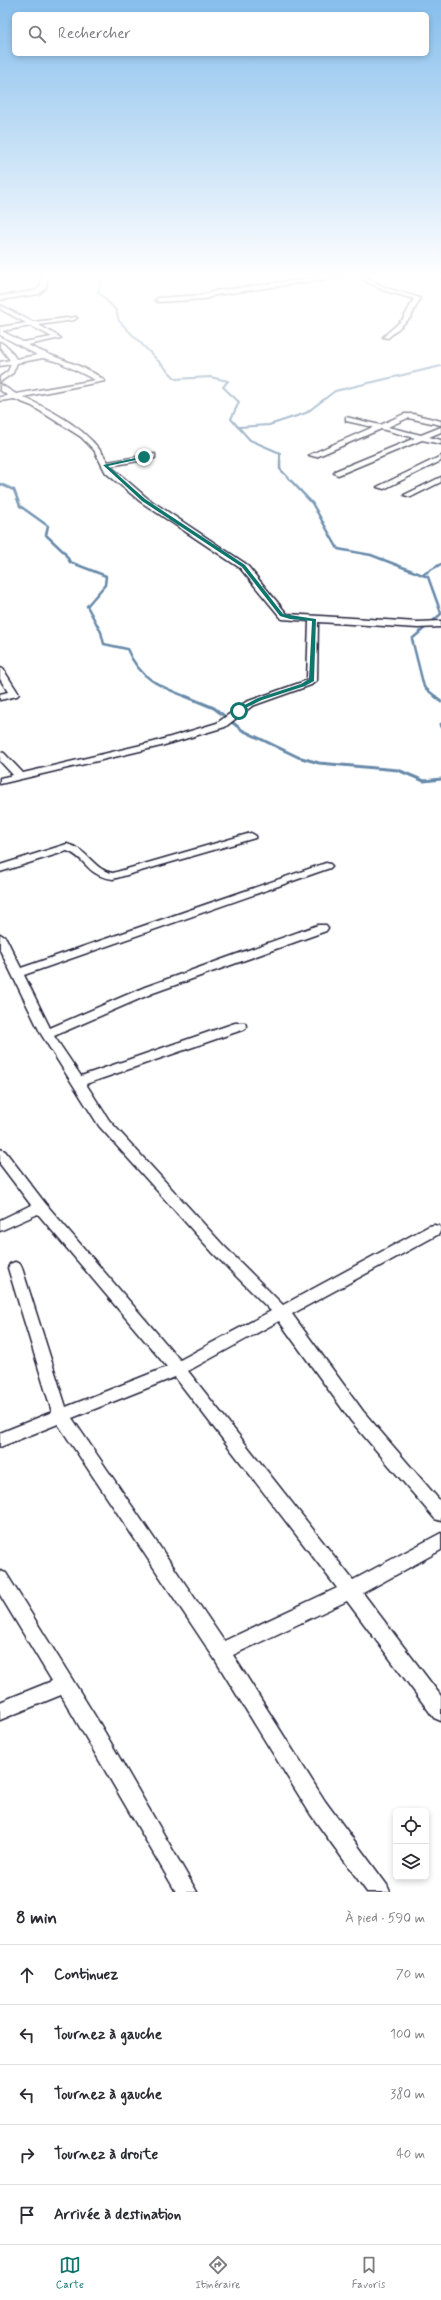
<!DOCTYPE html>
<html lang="fr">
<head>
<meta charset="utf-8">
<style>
	:root { --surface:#fff; --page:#f7f7f7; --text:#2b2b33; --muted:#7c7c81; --line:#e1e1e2; --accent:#0f766e }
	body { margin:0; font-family:Mynerve,sans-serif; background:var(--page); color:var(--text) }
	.controls { position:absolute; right:12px; bottom:12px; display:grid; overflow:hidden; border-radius:6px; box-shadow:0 2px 6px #0003 }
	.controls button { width:36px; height:36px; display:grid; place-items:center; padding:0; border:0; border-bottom:1px solid var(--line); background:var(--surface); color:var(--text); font:20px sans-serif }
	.stop { position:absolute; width:12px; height:12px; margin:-9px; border:3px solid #0f766e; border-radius:50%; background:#fff }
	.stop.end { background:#0f766e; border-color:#fff; box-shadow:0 1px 4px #0008 }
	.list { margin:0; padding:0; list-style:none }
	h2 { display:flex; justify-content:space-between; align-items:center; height:52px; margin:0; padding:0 16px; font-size:17px }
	h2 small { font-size:13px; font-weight:400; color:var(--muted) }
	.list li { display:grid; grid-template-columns:26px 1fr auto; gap:12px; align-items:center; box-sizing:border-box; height:60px; padding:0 16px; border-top:1px solid var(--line) }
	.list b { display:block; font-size:15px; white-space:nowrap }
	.list em { font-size:13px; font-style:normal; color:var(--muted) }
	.icon { flex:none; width:22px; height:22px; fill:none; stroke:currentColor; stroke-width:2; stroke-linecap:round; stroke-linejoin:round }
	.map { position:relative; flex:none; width:441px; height:1892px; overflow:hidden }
	.search { position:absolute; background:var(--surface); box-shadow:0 2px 6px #0003; left:12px; right:12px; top:12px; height:44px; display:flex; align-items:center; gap:10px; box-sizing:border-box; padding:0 14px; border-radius:6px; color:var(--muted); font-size:15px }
	.sheet { height:352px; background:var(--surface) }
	nav { display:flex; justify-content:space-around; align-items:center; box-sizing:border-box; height:56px; border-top:1px solid var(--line); background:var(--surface); font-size:11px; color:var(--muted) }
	nav a { display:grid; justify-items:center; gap:2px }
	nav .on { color:var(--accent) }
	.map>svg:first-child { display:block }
</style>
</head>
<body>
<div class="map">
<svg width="441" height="1892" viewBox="0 0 441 1892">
	<rect width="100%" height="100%" fill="#fff"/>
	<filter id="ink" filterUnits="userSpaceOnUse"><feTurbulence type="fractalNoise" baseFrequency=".025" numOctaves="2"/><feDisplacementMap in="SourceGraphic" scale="8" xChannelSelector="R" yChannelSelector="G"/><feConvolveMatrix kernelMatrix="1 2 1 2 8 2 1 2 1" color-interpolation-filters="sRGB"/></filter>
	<g filter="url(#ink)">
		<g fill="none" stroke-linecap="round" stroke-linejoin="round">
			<g stroke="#6689a9" stroke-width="2">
				<polyline points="103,276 98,292 116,310 119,321 176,379 210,377 228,381 223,387 239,402 231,419 250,440 280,453 280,461"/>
				<polyline points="239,427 269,425 306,413 335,391 441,366"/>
			</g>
			<g stroke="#6689a9" stroke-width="2.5">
				<polyline points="280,460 280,469 312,503 338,549 371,555 428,577 441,613"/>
				<path d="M0,484L14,490L20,506L48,526L46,535L64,552L70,562L106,576L105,585L87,606L101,632L104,644L127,649C140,679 159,686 187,697"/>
				<polyline points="422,575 441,564"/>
				<polyline points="436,697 424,687 412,639 441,614"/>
			</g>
			<g stroke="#6689a9" stroke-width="3">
				<polyline points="185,696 214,708 242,730 298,757 319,763 398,770 424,781 441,779"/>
				<polyline points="435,696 441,702"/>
				<polyline points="441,724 441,727"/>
			</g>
			<g stroke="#22223b" stroke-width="3">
				<g id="minor">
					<polygon points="42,276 48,276 46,288 39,294 0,300 0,296 35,291 40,287"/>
					<polygon points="330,276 348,276 216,295 205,299 158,302 155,300 158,298 204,295 215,291"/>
					<polygon points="357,276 365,276 386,288 420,298 411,317 388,338 383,337 403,319 414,299 382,290"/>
					<path d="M0,305L33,322L76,317L77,318L74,320L39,325L61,338L28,345C50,357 89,366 105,381L23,397C55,412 90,430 108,462L155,454V458L110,466L147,498L246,564L287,614L418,622L441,621V627L418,628L318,622L317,680L311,685L252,706L225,727L161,746L0,784V778L13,775L0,761V752L4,753L23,773L154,742L217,723L246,702L305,681L307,679L309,621L282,619L240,568L141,502L106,473L94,450L81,437L32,406L14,399L0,401V397L8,396L0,390V384L16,394L95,380L59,362L43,358L17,363L13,373L0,382V377L8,371L11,364L0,366V362L10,360L0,347V342L9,348L16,359L37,355L0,335V327L26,323L0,309ZM31,326L52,337L23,342L2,331Z"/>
					<polygon points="404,414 413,414 441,421 441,425 408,418 388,427 421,435 441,427 441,432 429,437 441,440 441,444 422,440 338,475 334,473 335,471 415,438 381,429 316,457 309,455 373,427 346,421 346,417 380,425"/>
					<polygon points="441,456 441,461 384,489 377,487"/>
					<polygon points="441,477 441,482 411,497 404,495"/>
					<polygon points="0,668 3,669 19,694 17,696 0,700 0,694 8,692 0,679"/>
					<path d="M251,833L256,836L255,838L113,879C86,876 87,858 67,851L0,872V865L67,844C88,849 94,871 113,873Z"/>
					<path d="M326,863L330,864L332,866L330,868L24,975L50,1028L145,987L318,925H326L328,928L326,931L153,993L54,1036L81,1076L235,1023H245L246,1026L245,1029L86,1084L109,1120L223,1245L283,1305L429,1226L434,1225L439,1226L441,1229L439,1234L292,1314L363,1411L441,1502V1521L435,1519L351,1421L279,1321L188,1371L353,1580L441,1533V1550L363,1593L441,1696V1721L434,1718L347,1601L233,1655L325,1801L387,1885L390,1892H367L311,1815L214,1658L58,1424L0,1447V1433L52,1412L8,1268L10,1264L15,1262L20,1264L22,1268L66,1407L167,1367L38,1214L0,1231V1220L31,1205L0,1164V1149L5,1151L45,1203L180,1360L271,1311L213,1253L99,1126L41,1034L0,950V934L6,938L21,968ZM175,1377L337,1588L224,1641L72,1418Z"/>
					<polygon points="0,1571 6,1573 100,1724 197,1892 176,1892 61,1695 0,1720 0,1702 52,1681 0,1595"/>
				</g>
			</g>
			<use href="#minor" fill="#fff" fill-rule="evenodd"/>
		</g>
	</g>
	<linearGradient id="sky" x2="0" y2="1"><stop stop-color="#86beec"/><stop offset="0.51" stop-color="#fff"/><stop offset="1" stop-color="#fff" stop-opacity="0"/></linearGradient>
	<rect width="441" height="541" fill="url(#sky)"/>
	<polygon fill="#0f766e" points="145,456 145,458 108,466 145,499 245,565 283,614 316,619 314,681 305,686 262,700 237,712 237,709 258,698 301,684 309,679 312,621 290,619 280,616 242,567 142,501 103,465"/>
</svg>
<div class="controls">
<button><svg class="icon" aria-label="locate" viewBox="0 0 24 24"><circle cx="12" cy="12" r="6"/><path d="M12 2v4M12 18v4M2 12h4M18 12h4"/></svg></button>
<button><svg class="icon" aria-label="layers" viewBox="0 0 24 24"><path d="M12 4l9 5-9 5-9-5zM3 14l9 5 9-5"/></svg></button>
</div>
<div class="stop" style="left:239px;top:711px"></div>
<div class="stop end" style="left:144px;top:457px"></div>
<div class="search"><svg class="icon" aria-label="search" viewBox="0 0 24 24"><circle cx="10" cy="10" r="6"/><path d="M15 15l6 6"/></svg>Rechercher</div>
</div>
<section class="sheet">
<h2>8 min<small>À pied · 590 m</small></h2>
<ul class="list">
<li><svg class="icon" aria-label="ahead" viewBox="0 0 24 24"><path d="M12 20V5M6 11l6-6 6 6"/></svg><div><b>Continuez</b></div><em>70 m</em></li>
<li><svg class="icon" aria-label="left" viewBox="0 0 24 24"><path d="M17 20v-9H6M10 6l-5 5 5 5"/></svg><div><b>Tournez à gauche</b></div><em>100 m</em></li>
<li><svg class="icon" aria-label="left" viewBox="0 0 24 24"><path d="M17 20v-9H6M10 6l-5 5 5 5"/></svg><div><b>Tournez à gauche</b></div><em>380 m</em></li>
<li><svg class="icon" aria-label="right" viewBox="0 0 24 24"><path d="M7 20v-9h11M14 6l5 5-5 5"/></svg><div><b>Tournez à droite</b></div><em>40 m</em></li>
<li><svg class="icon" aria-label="arrive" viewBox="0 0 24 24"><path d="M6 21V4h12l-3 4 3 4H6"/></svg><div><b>Arrivée à destination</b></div></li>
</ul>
</section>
<nav>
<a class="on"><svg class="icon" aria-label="map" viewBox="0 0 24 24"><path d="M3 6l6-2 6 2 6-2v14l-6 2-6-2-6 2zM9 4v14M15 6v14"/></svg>Carte</a>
<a><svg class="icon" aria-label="directions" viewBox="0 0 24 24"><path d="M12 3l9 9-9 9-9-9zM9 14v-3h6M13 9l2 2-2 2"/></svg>Itinéraire</a>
<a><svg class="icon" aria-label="saved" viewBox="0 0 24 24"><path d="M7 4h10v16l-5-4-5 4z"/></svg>Favoris</a>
</nav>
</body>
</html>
